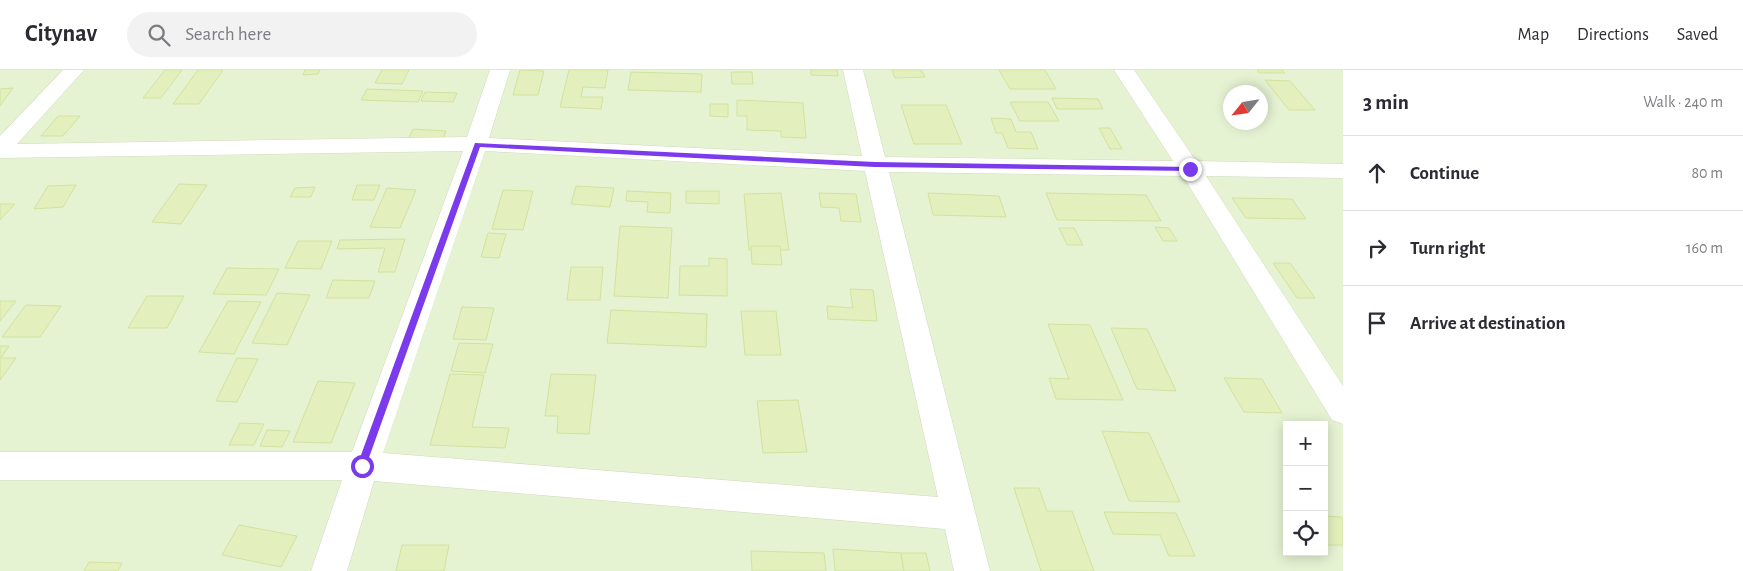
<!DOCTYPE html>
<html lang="en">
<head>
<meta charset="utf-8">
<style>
	:root { --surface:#fff; --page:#f2f2f3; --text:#2b2b33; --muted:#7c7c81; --line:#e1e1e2 }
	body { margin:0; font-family:"Alegreya Sans",sans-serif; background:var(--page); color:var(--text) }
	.controls { position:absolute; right:15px; bottom:15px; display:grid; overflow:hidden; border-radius:0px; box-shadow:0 2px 12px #0003 }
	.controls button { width:45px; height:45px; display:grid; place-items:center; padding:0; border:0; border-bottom:1px solid var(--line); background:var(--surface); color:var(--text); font:25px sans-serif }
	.compass { position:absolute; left:1223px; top:15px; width:45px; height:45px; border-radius:50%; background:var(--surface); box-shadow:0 2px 12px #0003; rotate:240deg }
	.stop { position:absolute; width:15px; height:15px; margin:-11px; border:4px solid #7c3aed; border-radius:50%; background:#fff }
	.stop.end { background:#7c3aed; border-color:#fff; box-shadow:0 1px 5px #0008 }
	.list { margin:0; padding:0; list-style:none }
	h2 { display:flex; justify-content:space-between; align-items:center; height:65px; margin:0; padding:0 20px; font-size:21px }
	h2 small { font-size:16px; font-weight:400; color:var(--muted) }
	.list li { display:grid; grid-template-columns:32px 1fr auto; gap:15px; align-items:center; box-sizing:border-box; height:75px; padding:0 20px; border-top:1px solid var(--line) }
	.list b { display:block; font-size:19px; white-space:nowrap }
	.list em { font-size:16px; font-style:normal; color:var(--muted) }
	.icon { flex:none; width:28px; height:28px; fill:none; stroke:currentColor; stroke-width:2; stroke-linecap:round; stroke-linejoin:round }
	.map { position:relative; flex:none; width:1343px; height:501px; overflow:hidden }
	header { display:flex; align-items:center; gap:30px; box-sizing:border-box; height:70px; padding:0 25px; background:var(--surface); border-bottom:1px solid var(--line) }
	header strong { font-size:24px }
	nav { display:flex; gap:28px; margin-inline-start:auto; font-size:18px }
	.search { width:350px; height:45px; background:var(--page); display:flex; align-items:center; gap:12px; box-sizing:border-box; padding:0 18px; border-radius:28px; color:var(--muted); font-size:19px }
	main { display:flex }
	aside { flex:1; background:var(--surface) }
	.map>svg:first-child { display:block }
</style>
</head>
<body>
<header>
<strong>Citynav</strong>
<div class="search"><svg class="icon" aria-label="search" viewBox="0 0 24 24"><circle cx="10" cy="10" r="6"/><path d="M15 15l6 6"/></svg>Search here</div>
<nav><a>Map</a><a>Directions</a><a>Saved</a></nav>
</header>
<main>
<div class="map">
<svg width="1343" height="501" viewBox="0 0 1343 501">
	<rect width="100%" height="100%" fill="#f0fbe4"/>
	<path fill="#e6f3d3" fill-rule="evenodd" d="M0,0H1343V501H0ZM1230,22H1260V52H1230ZM1287,355H1324V482H1287Z"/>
	<g fill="#e3f0bd" stroke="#d1e29e">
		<polygon points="165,0 182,0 161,28 143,28"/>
		<polygon points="198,0 223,0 199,34 173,34"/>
		<polygon points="305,0 320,0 318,4 303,5"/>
		<polygon points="382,0 409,0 402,14 375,13"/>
		<polygon points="520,0 544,1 538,25 513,25"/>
		<polygon points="569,0 608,0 605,18 583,17 581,27 603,27 601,39 560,37"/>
		<polygon points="811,0 837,0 838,6 811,5"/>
		<polygon points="892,0 921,0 925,7 895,8"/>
		<polygon points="999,0 1045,0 1056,19 1010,19"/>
		<polygon points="1257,0 1282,0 1285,3 1259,3"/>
		<polygon points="631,2 702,4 701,22 628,20"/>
		<polygon points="731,2 752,2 753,14 732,14"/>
		<polygon points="1265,10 1290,11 1315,40 1289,40"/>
		<polygon points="13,18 0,36 0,19"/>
		<polygon points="367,19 423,21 418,32 361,30"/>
		<polygon points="425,22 457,23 453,32 421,31"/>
		<polygon points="1052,28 1098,29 1103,39 1057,39"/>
		<polygon points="737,30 803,33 806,68 781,67 781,61 747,60 747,46 737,46"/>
		<polygon points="1010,32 1048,32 1059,51 1020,51"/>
		<polygon points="710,34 728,34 728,47 710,46"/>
		<polygon points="901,35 946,35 962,74 914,74"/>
		<polygon points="58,46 80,46 63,66 41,66"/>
		<polygon points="991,48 1011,49 1016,62 1031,62 1038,79 1008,78 1002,63 996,63"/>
		<polygon points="1099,58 1110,58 1122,79 1110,79"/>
		<polygon points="413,59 446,61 442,72 408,70"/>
		<polygon points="179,114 207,115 181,154 152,152"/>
		<polygon points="76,115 63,137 34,139 48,116"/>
		<polygon points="357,115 380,115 374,130 352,130"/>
		<polygon points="576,116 614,118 610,137 571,134"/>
		<polygon points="315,117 311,127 290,127 295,118"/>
		<polygon points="387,118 416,120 400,158 370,157"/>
		<polygon points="503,120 533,121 523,160 492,159"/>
		<polygon points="627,121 671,123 670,143 647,142 648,132 626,131"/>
		<polygon points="686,121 719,121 719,134 686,133"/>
		<polygon points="781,123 789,180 749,180 744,124"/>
		<polygon points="819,123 856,124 861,152 841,151 839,138 821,137"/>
		<polygon points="928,123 999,126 1006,147 933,145"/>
		<polygon points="1046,123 1146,125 1161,151 1057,150"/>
		<polygon points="1232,128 1292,129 1306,149 1246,148"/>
		<polygon points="0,134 15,134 0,150"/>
		<polygon points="620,156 672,158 668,228 614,226"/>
		<polygon points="1155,157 1169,158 1177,171 1163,171"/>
		<polygon points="1059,158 1074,158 1083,175 1067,175"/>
		<polygon points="488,163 506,164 499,188 481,187"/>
		<polygon points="405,169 395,202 378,202 385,178 337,179 340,170"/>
		<polygon points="298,171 332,171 321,199 285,198"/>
		<polygon points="751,176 780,176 782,195 752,194"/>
		<polygon points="709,188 727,189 727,226 679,225 680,196 709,196"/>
		<polygon points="1273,193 1290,193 1315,228 1297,228"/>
		<polygon points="571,197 603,197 600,230 567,230"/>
		<polygon points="227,198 279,199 266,225 213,224"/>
		<polygon points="333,210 375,211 369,228 326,228"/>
		<polygon points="850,219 873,220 877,251 828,249 827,236 853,238"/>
		<polygon points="277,223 310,225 287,275 252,273"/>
		<polygon points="147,226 184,226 167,258 128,258"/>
		<polygon points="0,231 16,231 0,251"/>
		<polygon points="228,231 261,232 234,284 199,282"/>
		<polygon points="26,235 61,236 40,267 2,267"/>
		<polygon points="462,237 494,238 486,270 453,269"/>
		<polygon points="611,240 707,244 706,277 607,273"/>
		<polygon points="741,241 776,241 781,285 745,285"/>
		<polygon points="1048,254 1090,255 1123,330 1056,329 1049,308 1069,309"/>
		<polygon points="1111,258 1147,259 1176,321 1137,319"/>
		<polygon points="459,273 493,274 485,303 451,301"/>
		<polygon points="0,276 9,276 1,288 16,288 0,310"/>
		<polygon points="237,288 258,289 237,332 216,331"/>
		<polygon points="450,304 484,305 472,357 509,358 505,378 430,375"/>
		<polygon points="551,304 596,305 589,364 557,363 558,346 545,346"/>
		<polygon points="1224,308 1262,309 1282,343 1244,342"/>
		<polygon points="318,311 355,313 331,373 293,372"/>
		<polygon points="798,330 807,382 763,383 757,331"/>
		<polygon points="240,353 264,354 254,375 229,375"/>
		<polygon points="267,360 290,361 282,377 260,376"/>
		<polygon points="1102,361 1149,363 1180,432 1129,431"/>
		<polygon points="1014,418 1039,418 1047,441 1072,441 1094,501 1041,501"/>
		<polygon points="1104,442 1176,443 1195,486 1169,486 1160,465 1113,464"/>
		<polygon points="1324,446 1341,447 1343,451 1343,475 1326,475"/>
		<polygon points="239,455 297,466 281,497 222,485"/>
		<polygon points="402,475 449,475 444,501 396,501"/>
		<polygon points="833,479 901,483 904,501 835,501"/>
		<polygon points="751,481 824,483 826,501 752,501"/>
		<polygon points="901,483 926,483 930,501 904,501"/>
		<polygon points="89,492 122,493 118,501 84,501"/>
	</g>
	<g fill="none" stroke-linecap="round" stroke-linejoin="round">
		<g stroke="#d0dabb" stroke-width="1">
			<path id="minor" d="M63,0H84L17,74L467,67L490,0H510L489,68L862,86L843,0H863L885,87L1173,91L1114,0H1134L1196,91L1343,94V108L1206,106L1343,316V354L1332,350L1183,106L889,102L990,501H954L945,459L374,411L347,501H311L342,410H0V382H352L463,81L0,88V66ZM485,81L865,101L938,427L383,383Z"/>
		</g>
		<use href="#minor" fill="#fff" fill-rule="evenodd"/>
	</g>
	<polygon fill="#7c3aed" points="475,73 875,92 1190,97 1193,99 1190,101 875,97 480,77 366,396 362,400 357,396"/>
</svg>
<div class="controls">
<button>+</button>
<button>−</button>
<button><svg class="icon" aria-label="locate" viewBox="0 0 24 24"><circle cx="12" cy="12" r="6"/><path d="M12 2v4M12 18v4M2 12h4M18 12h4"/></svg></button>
</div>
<svg class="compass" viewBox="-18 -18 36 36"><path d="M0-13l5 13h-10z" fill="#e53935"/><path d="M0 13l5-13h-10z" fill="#7c7c81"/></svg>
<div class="stop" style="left:362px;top:396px"></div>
<div class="stop end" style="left:1190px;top:99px"></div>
</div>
<aside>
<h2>3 min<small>Walk · 240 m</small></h2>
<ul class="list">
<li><svg class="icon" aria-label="ahead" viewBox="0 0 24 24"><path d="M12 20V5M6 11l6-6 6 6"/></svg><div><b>Continue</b></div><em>80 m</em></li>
<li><svg class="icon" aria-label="right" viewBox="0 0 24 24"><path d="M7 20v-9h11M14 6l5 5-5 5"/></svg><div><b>Turn right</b></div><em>160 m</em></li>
<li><svg class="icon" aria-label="arrive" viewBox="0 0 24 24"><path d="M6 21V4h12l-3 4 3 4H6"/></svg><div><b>Arrive at destination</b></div></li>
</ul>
</aside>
</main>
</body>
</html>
